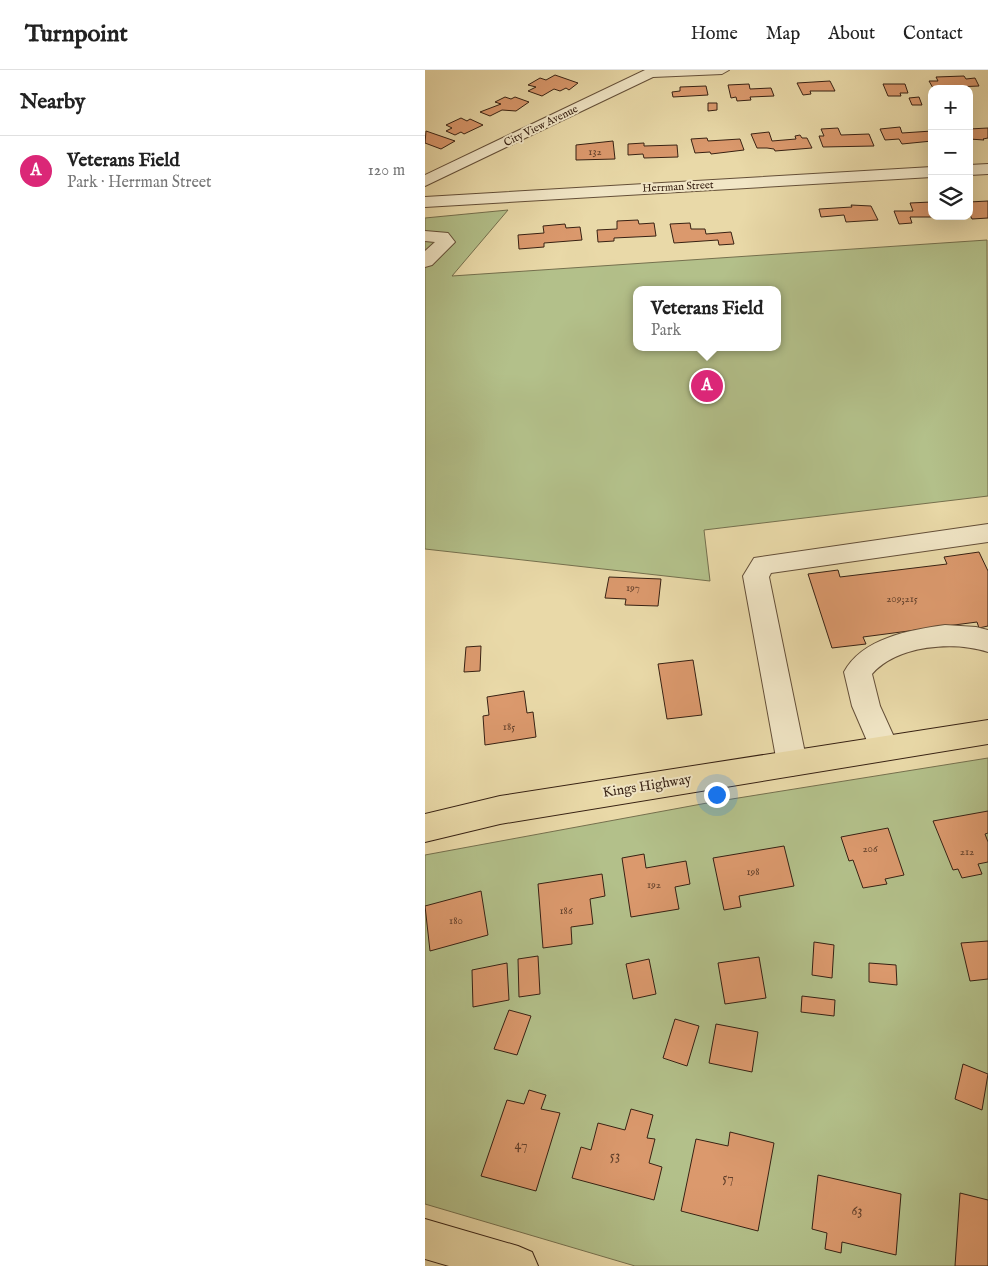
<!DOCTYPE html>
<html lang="en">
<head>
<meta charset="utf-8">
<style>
	:root { --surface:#fff; --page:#f2f2f2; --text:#222; --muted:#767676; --line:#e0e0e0; --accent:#db2777 }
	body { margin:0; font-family:"IM FELL English",serif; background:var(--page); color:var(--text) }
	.controls { position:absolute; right:15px; top:15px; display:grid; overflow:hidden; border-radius:10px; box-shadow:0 5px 20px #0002 }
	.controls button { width:45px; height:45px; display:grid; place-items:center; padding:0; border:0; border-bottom:1px solid var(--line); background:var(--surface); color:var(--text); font:25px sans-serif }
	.you { position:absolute; left:291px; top:724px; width:18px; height:18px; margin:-12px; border:4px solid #fff; border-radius:50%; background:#1a73e8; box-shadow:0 0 0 8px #1a73e833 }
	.badge { display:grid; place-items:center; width:32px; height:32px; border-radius:50%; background:var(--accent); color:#fff; font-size:16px; font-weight:700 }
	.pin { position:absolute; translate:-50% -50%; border:2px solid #fff; box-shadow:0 1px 5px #0006 }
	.popup { position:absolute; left:208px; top:216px; width:148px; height:65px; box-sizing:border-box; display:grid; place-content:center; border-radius:10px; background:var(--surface); filter:drop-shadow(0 1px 4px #0005); font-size:16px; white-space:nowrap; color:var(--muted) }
	.popup b { font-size:19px; color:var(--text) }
	.popup::after { content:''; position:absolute; left:50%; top:100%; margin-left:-10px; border:10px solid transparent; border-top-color:var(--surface) }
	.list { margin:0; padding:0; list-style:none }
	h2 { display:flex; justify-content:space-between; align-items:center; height:65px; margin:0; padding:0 20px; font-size:21px }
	h2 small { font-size:16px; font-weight:400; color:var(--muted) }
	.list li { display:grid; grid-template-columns:32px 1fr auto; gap:15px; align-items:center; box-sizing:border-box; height:70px; padding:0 20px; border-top:1px solid var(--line) }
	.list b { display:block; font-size:19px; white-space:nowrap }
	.list p { margin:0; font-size:16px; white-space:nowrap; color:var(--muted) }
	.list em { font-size:16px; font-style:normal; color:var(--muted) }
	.icon { flex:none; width:28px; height:28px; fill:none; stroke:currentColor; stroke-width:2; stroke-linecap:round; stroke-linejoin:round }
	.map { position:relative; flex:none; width:563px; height:1196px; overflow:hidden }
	header { display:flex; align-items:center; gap:30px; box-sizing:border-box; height:70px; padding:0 25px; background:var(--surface); border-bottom:1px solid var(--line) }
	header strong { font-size:24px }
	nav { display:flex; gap:28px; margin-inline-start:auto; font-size:18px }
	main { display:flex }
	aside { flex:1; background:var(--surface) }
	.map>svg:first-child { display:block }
</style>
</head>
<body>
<header>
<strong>Turnpoint</strong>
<nav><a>Home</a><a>Map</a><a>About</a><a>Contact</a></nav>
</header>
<main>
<aside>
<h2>Nearby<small></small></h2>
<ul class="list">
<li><span class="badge">A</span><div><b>Veterans Field</b><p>Park · Herrman Street</p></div><em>120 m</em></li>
</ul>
</aside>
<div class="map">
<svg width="563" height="1196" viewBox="0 0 563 1196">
	<rect width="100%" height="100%" fill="#e9d9a8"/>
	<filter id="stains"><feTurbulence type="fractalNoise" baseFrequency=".004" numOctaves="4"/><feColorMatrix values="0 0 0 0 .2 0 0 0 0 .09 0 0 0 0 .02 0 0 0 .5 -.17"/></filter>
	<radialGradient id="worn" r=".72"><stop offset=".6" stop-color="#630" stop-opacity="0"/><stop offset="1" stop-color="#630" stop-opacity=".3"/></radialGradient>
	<g fill="#b3c08a" stroke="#75704e" fill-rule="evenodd">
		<path d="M83,140L27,206L562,170L563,426L279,460L285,511L0,479V148ZM212,220H352V277H212Z"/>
		<polygon points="563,688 563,1196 210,1196 0,1134 0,785 282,733"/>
	</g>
	<g fill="#db996d" stroke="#372113">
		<polygon points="130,5 153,13 144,20 141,18 135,21 129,19 117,26 103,21 111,17 103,15 115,8 121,10"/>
		<polygon points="539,6 541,9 550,8 554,16 508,18 504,11 513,11 511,7"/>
		<polygon points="405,11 410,21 385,21 386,24 378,25 372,13"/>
		<polygon points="324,14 325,19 346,18 349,26 325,27 326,30 312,31 311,27 306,28 303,15"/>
		<polygon points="458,14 480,14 483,23 475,23 476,26 463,26"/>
		<polygon points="281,16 283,25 248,27 247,22 255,21 255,17"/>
		<polygon points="80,27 86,29 90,27 104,32 91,41 77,40 65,46 55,42 76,34 70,32"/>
		<polygon points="494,27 497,35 487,35 484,28"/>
		<polygon points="283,33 292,33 292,40 283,41"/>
		<polygon points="36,48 42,51 45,49 58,55 39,64 36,62 30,65 21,61 27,58 21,55"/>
		<polygon points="475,57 477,63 507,61 507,71 477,74 474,69 460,70 455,59"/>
		<polygon points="413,58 416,65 444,64 449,76 398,77 394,66 399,66 396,59"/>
		<polygon points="563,58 563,68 558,69 559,70 544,69 544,59"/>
		<polygon points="1,61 30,71 16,79 0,73"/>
		<polygon points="344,62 347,71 371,69 370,66 375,65 377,68 382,68 387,78 350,81 349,79 342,78 332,78 326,64"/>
		<polygon points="282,68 283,71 315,69 319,80 286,84 285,82 270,83 266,69"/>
		<polygon points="188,71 190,89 151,90 151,75"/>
		<polygon points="219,73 219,76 252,75 253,87 219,88 218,84 203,85 203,74"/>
		<polygon points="563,131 563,148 547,149 544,143 544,132"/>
		<polygon points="506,132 507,146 527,147 485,147 487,153 474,154 469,141 488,141 485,133"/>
		<polygon points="426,135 446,136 453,150 421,152 419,145 396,147 394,139 427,137"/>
		<polygon points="213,150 214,154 229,153 231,166 189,168 189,171 173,172 172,160 192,159 192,151"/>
		<polygon points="265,153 266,159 280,159 281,164 306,162 309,174 294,175 293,170 249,173 245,154"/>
		<polygon points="140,154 141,158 155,157 157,170 119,173 119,177 94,179 93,165 119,163 118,156"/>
		<polygon points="554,482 563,501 563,556 554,558 552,552 438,567 441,574 407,578 383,504 413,500 415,507 522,494 519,487"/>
		<polygon points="184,507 236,509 233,536 200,535 201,529 180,528"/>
		<polygon points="56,576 55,601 39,602 41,577"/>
		<polygon points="268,590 277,645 242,649 233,594"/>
		<polygon points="99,621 102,643 108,642 111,667 60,675 58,646 64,645 62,627"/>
		<polygon points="563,741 563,763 560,764 563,772 563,792 553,794 557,804 537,808 533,799 528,800 508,751"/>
		<polygon points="463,758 479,805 460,809 462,814 438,818 428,790 424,791 416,767"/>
		<polygon points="359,776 369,816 314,826 316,837 299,840 288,788"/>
		<polygon points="219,784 221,798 261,791 265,814 250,817 254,839 206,847 197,788"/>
		<polygon points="177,804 180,826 165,829 168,854 146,857 147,874 118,878 113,814"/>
		<polygon points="56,821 63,865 5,881 0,836"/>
		<polygon points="563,871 563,909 545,911 536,873"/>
		<polygon points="389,872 409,875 407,908 387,905"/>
		<polygon points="113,886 115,924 94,927 93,889"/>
		<polygon points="334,887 341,928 300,934 293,893"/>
		<polygon points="224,889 231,924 208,929 201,894"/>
		<polygon points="82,893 84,930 48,937 47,900"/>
		<polygon points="444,893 471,895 472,915 444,912"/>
		<polygon points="377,926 410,930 409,946 376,942"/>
		<polygon points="84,940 106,946 92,985 69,979"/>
		<polygon points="250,949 274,956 262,996 238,988"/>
		<polygon points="291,954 333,962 327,1002 284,993"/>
		<polygon points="538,994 563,1004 557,1040 530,1029"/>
		<polygon points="104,1020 121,1025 116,1039 135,1043 111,1121 56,1106 82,1030 99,1034"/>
		<polygon points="206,1039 228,1045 222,1068 230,1069 224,1093 237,1097 229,1130 147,1108 156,1077 166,1080 173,1053 200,1060"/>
		<polygon points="305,1062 349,1073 333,1161 256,1141 271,1069 303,1076"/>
		<polygon points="393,1105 476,1124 471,1185 417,1172 416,1183 400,1179 402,1163 387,1159"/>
		<polygon points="535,1123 563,1130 563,1196 530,1196"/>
	</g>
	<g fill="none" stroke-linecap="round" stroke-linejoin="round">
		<g stroke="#644f38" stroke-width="2">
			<g id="minor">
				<polygon points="220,0 304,0 297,4 228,7 0,116 0,105"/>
				<polygon points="563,94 563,104 544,105 544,95"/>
				<polygon points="507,97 507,107 0,137 0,127"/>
				<polygon points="0,161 23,163 30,172 7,195 0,197 0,181 10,172 0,171"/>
				<polygon points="563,454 563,472 346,503 344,507 382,693 377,702 367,706 357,702 352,693 318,506 329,488"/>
				<path d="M520,555L551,557L563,560V582C528,571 473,575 447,604L455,636L474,678L469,687L459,690L449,687L427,636L419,602C437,568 485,560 520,555Z"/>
			</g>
		</g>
		<g stroke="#372113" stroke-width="2">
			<g id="major">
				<polygon points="563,650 563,674 75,754 0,772 0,744 75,726"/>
				<polygon points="0,1149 93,1176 107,1182 113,1196 24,1196 0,1189"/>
			</g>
		</g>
		<use href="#minor" fill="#f1e6c6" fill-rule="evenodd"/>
		<use href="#major" fill="#e9d9a8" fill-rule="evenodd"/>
	</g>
	<g text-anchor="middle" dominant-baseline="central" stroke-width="4" stroke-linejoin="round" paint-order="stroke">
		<g font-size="11" fill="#372113" stroke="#f1e6c6">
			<text transform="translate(116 56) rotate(-26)">City View Avenue</text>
			<text transform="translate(253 117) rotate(-3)">Herrman Street</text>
		</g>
		<g font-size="11" fill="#603f2a">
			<text x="170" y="82">132</text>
			<text x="208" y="518">197</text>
			<text x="477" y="529">209;215</text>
			<text x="84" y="657">185</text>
			<text x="445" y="779">206</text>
			<text x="542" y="782">212</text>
			<text x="328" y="802">198</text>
			<text x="229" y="815">192</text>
			<text x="141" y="841">186</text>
			<text x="31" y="851">180</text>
		</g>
		<g font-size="14" fill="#372113" stroke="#f1e6c6">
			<text transform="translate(222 716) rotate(-9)">Kings Highway</text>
		</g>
		<g font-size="14" fill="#603f2a">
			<text x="96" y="1075">47</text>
			<text x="190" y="1086">53</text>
			<text x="303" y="1108">57</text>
			<text x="432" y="1141">63</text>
		</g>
	</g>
	<rect width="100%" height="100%" filter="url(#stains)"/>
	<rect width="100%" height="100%" fill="url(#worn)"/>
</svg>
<div class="controls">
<button>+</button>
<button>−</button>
<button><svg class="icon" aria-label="layers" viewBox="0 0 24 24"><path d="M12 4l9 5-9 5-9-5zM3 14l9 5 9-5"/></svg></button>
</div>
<div class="you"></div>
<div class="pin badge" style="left:282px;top:316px">A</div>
<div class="popup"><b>Veterans Field</b>Park</div>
</div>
</main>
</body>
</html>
